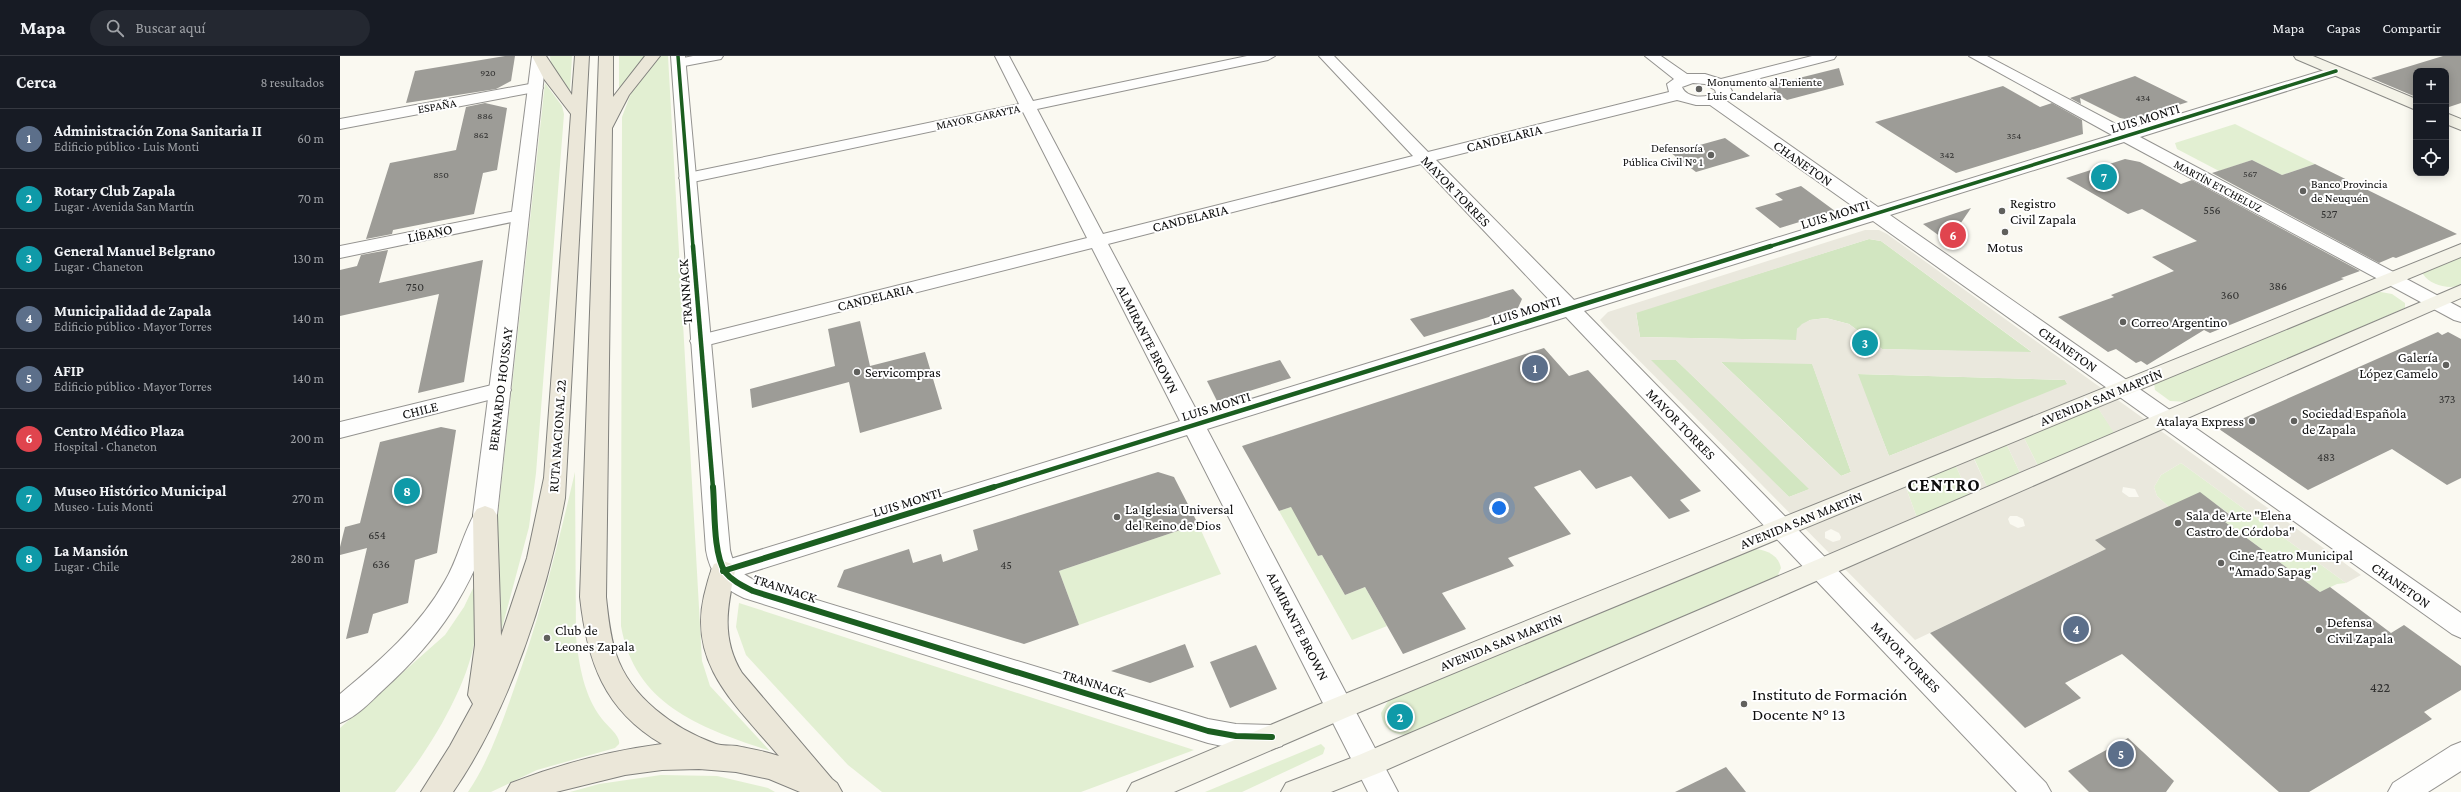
<!DOCTYPE html>
<html lang="es">
<head>
<meta charset="utf-8">
<style>
	:root { --surface:#171b24; --page:#242831; --text:#f1f3f6; --muted:#9ea1a6; --line:#363941; --accent:#b45309 }
	body { margin:0; font-family:"Crimson Pro",serif; background:var(--page); color:var(--text) }
	.controls { position:absolute; right:12px; top:12px; display:grid; overflow:hidden; border-radius:8px; box-shadow:0 2px 10px #0003 }
	.controls button { width:36px; height:36px; display:grid; place-items:center; padding:0; border:0; border-bottom:1px solid var(--line); background:var(--surface); color:var(--text); font:20px sans-serif }
	.you { position:absolute; left:1159px; top:452px; width:14px; height:14px; margin:-10px; border:3px solid #fff; border-radius:50%; background:#1a73e8; box-shadow:0 0 0 6px #1a73e833 }
	.badge { display:grid; place-items:center; width:26px; height:26px; border-radius:50%; background:var(--accent); color:#fff; font-size:13px; font-weight:700 }
	.pin { position:absolute; translate:-50% -50%; border:2px solid #fff; box-shadow:0 1px 4px #0006 }
	.list { margin:0; padding:0; list-style:none }
	h2 { display:flex; justify-content:space-between; align-items:center; height:52px; margin:0; padding:0 16px; font-size:17px }
	h2 small { font-size:13px; font-weight:400; color:var(--muted) }
	.list li { display:grid; grid-template-columns:26px 1fr auto; gap:12px; align-items:center; box-sizing:border-box; height:60px; padding:0 16px; border-top:1px solid var(--line) }
	.list b { display:block; font-size:15px; white-space:nowrap }
	.list p { margin:0; font-size:13px; white-space:nowrap; color:var(--muted) }
	.list em { font-size:13px; font-style:normal; color:var(--muted) }
	.icon { flex:none; width:22px; height:22px; fill:none; stroke:currentColor; stroke-width:2; stroke-linecap:round; stroke-linejoin:round }
	.map { position:relative; flex:none; width:2121px; height:736px; overflow:hidden }
	header { display:flex; align-items:center; gap:24px; box-sizing:border-box; height:56px; padding:0 20px; background:var(--surface); border-bottom:1px solid var(--line) }
	header strong { font-size:19px }
	nav { display:flex; gap:22px; margin-inline-start:auto; font-size:14px }
	.search { width:280px; height:36px; background:var(--page); display:flex; align-items:center; gap:10px; box-sizing:border-box; padding:0 14px; border-radius:22px; color:var(--muted); font-size:15px }
	main { display:flex }
	aside { flex:1; background:var(--surface) }
	.map>svg:first-child { display:block }
</style>
</head>
<body>
<header>
<strong>Mapa</strong>
<div class="search"><svg class="icon" aria-label="search" viewBox="0 0 24 24"><circle cx="10" cy="10" r="6"/><path d="M15 15l6 6"/></svg>Buscar aquí</div>
<nav><a>Mapa</a><a>Capas</a><a>Compartir</a></nav>
</header>
<main>
<aside>
<h2>Cerca<small>8 resultados</small></h2>
<ul class="list">
<li><span class="badge" style="background:#5c6f8a">1</span><div><b>Administración Zona Sanitaria II</b><p>Edificio público · Luis Monti</p></div><em>60 m</em></li>
<li><span class="badge" style="background:#0f9aa8">2</span><div><b>Rotary Club Zapala</b><p>Lugar · Avenida San Martín</p></div><em>70 m</em></li>
<li><span class="badge" style="background:#0f9aa8">3</span><div><b>General Manuel Belgrano</b><p>Lugar · Chaneton</p></div><em>130 m</em></li>
<li><span class="badge" style="background:#5c6f8a">4</span><div><b>Municipalidad de Zapala</b><p>Edificio público · Mayor Torres</p></div><em>140 m</em></li>
<li><span class="badge" style="background:#5c6f8a">5</span><div><b>AFIP</b><p>Edificio público · Mayor Torres</p></div><em>140 m</em></li>
<li><span class="badge" style="background:#e0444e">6</span><div><b>Centro Médico Plaza</b><p>Hospital · Chaneton</p></div><em>200 m</em></li>
<li><span class="badge" style="background:#0f9aa8">7</span><div><b>Museo Histórico Municipal</b><p>Museo · Luis Monti</p></div><em>270 m</em></li>
<li><span class="badge" style="background:#0f9aa8">8</span><div><b>La Mansión</b><p>Lugar · Chile</p></div><em>280 m</em></li>
</ul>
</aside>
<div class="map">
<svg width="2121" height="736" viewBox="0 0 2121 736">
	<rect width="100%" height="100%" fill="#faf9f1"/>
	<g fill="#e2efd2">
		<polygon points="210,0 232,0 230,35 211,8"/>
		<polygon points="279,0 305,0 279,34"/>
		<path d="M320,0H328L362,605L370,630L430,695C362,672 295,650 281,570L282,61L291,37Z"/>
		<polygon points="205,27 222,50 224,58 196,417 189,471 158,587 161,551 157,468"/>
		<polygon points="1895,68 1975,108 1942,119 1912,104 1879,115 1837,93 1835,87"/>
		<path d="M2121,199V229C2109,234 2090,229 2083,218V215Z"/>
		<polygon points="2035,235 2052,238 2065,247 2065,252 1848,346 1830,345 1815,334 1814,327"/>
		<polygon points="1756,349 1775,377 1698,410 1683,380"/>
		<polygon points="1666,387 1680,417 1647,431 1633,400"/>
		<polygon points="1841,407 2006,527 1997,528 1980,536 1885,466 1894,461 1860,437 1829,451 1817,440 1814,431 1821,419"/>
		<polygon points="1615,408 1629,439 1577,462 1565,429"/>
		<path d="M235,416L236,581C239,609 244,640 262,663C267,670 281,680 279,688L275,692L197,714L151,736H128C150,703 162,667 175,630C200,560 218,489 235,416Z"/>
		<polygon points="954,450 978,500 982,499 1005,539 1025,531 1047,570 1012,584 939,455"/>
		<polygon points="858,468 881,518 739,569 719,515"/>
		<path d="M1412,493C1425,493 1438,498 1441,512L1437,521L1066,679C1051,678 1043,672 1041,657L1048,645L1055,641Z"/>
		<path d="M136,526C136,542 138,559 136,575C131,627 88,696 55,736H0V672L105,579L124,551Z"/>
		<polygon points="399,547 854,694 741,736 542,736 508,709 406,599 396,571"/>
		<polygon points="981,688 985,692 983,698 902,736 865,736"/>
		<polygon points="321,719 377,720 428,732 435,736 230,736 259,728"/>
	</g>
	<g fill="#d2e6c1">
		<polygon points="1529,183 1541,185 1693,297 1542,293 1509,268 1486,262 1470,264 1457,273 1457,284 1300,281 1296,256"/>
		<polygon points="1310,304 1336,304 1470,433 1449,441"/>
		<polygon points="1380,305 1472,307 1511,416 1501,420"/>
		<polygon points="1517,318 1725,324 1728,329 1549,400"/>
	</g>
	<path fill="#eae8dd" fill-rule="evenodd" d="M1525,174H1539L1547,178L2021,519L2006,527L1841,407L1821,419L1814,431L1817,440L1829,451L1756,484L1766,493L1575,584L1265,270L1260,264L1268,256ZM1529,183L1541,185L1692,296L1542,293L1509,268L1486,262L1470,264L1462,268L1457,273L1456,284L1300,281L1296,257ZM1311,304H1336L1469,433L1449,441ZM1381,306L1472,308L1511,416L1501,420ZM1518,318L1725,324L1727,328L1549,400ZM1756,349L1774,377L1698,410L1683,380ZM1666,387L1680,417L1647,431L1633,401ZM1615,408L1629,439L1577,462L1565,429ZM1783,431L1795,433L1799,441H1789L1782,436ZM1670,460H1677L1683,463L1685,470L1678,472L1670,468L1668,463ZM1491,473L1499,477L1501,481L1500,484L1493,486L1485,482V476Z"/>
	<g fill="#9d9c97">
		<polygon points="165,0 175,0 171,25 156,33 66,47 75,15"/>
		<polygon points="2103,0 2121,0 2121,47 2106,52 2106,15 2076,15 2076,41 2031,22"/>
		<polygon points="1499,12 1504,29 1447,44 1427,30"/>
		<polygon points="1795,20 1848,46 1791,64 1780,62 1740,42 1741,48 1730,42"/>
		<polygon points="1663,30 1700,51 1712,47 1742,64 1743,78 1616,117 1535,66"/>
		<polygon points="145,47 167,52 157,114 143,117 134,158 53,174 52,178 26,183 50,107 116,94 126,51"/>
		<polygon points="1385,82 1410,100 1356,116 1331,97"/>
		<polygon points="1785,103 1800,106 1841,128 1852,124 2020,215 2001,222 2004,223 1870,277 1864,274 1807,309 1801,305 1796,307 1776,293 1768,296 1718,261 1774,241 1771,239 1834,215 1812,201 1857,185 1802,153 1788,158 1726,122"/>
		<polygon points="1912,104 1942,119 1975,108 2117,178 2056,202 2053,201 2039,207 1872,117"/>
		<polygon points="1461,130 1495,155 1440,172 1415,152 1443,144 1435,138"/>
		<polygon points="1631,152 1608,186 1583,168"/>
		<polygon points="48,194 39,227 143,204 124,326 78,337 99,238 0,260 0,214 17,210 21,199"/>
		<polygon points="1173,233 1182,243 1178,252 1084,281 1070,263"/>
		<polygon points="520,265 530,310 585,296 602,353 520,377 509,326 412,352 410,333 495,310 488,273"/>
		<polygon points="2098,276 2102,279 2108,276 2121,283 2121,422 2107,429 2052,393 1968,434 1879,373"/>
		<polygon points="1204,292 1229,320 1248,314 1361,435 1340,444 1350,455 1329,463 1291,420 1256,433 1240,414 1194,431 1231,478 1168,502 1174,510 1102,537 1126,573 1063,598 1025,531 1005,539 982,499 978,500 951,451 939,455 902,390"/>
		<polygon points="940,304 951,322 877,345 867,325"/>
		<polygon points="101,371 116,374 97,497 75,504 68,547 33,558 28,577 6,583 27,492 0,499 0,491 5,471 20,467 40,386"/>
		<polygon points="818,416 834,421 858,468 719,515 739,569 684,588 497,531 504,514 569,493 573,507 601,498 603,506 638,494 633,474"/>
		<polygon points="1860,436 1894,462 1885,466 1980,536 1990,531 2051,577 2064,569 2121,610 2121,634 2084,656 2092,663 1969,736 1939,736 1782,598 1725,627 1741,642 1685,672 1590,577 1766,493 1755,484"/>
		<polygon points="845,588 854,611 810,627 771,615"/>
		<polygon points="916,589 937,633 890,652 870,606"/>
		<polygon points="1788,682 1834,725 1826,736 1749,736 1728,715"/>
		<polygon points="1386,711 1406,736 1335,736"/>
	</g>
	<g fill="none" stroke-linecap="round" stroke-linejoin="round">
		<g stroke="#949390" stroke-width="2">
			<g id="minor">
				<polygon points="353,0 383,0 381,3 339,11 332,7 334,4"/>
				<path d="M655,0H669L693,45L907,0H935L928,4L697,53L763,178L1073,100L979,0H994L1088,96L1329,36L1327,28L1334,23L1305,0H1321L1347,18H1365L1381,23L1472,0H1496L1494,3L1389,30L1392,35L1388,42L1385,44L1538,151L1772,79L1629,0H1647L1787,74L1991,12H2001L2003,15L2001,18L1800,81L2121,252V266L2114,264L1784,86L1550,159L2121,557V582L2112,578L1533,165L1244,255L1706,727L1711,736H1677L1226,261L867,373L1058,736H1028L847,379L383,525L374,522L371,515L374,508L840,365L752,192L360,291L353,290L350,285L353,280L360,279L747,182L683,56L348,127L342,126L339,122L342,118L348,117L679,48ZM1353,27L1365,28L1375,34L1376,37C1366,42 1347,43 1342,31ZM1337,44L1356,49H1370L1521,156L1234,244L1096,104ZM1081,108L1215,250L859,359L768,188Z"/>
				<polygon points="195,27 200,29 203,32 200,35 0,73 0,63"/>
				<polygon points="180,154 186,155 189,159 186,163 0,202 0,190"/>
				<polygon points="160,327 168,329 171,334 168,339 0,382 0,366"/>
				<path d="M144,452L152,455L156,461C129,536 102,580 43,634C30,646 17,661 0,667V638C40,605 80,570 105,525C118,503 123,477 136,455Z"/>
				<polygon points="2121,686 2121,715 2088,736 2048,736 2053,727 2111,690"/>
			</g>
		</g>
		<g stroke="#949390" stroke-width="2">
			<g id="tertiary">
				<polygon points="192,0 206,0 157,459 153,465 145,468 137,465 133,459"/>
				<path d="M331,0H345L390,494C394,513 404,520 421,527L868,663L896,668L932,669L942,672L946,681L942,690C919,698 891,692 868,687L404,542C382,532 370,518 366,494Z"/>
			</g>
		</g>
		<g stroke="#8a8a86" stroke-width="2">
			<g id="secondary">
				<polygon points="1954,0 1973,0 2076,43 2076,54 1956,3"/>
				<polygon points="2106,57 2121,63 2121,74 2106,68"/>
				<polygon points="2121,188 2121,201 1010,660 834,736 787,736 792,727 990,644"/>
				<polygon points="2121,229 2121,242 1039,717 991,736 941,736 946,727 1019,699"/>
			</g>
		</g>
		<g stroke="#81817d" stroke-width="2">
			<g id="primary">
				<path d="M192,0H206L232,39L235,0H249L225,442C207,539 169,655 113,736H81L110,690L133,648L128,639L135,589L133,459L137,453L145,450L153,453L157,459L161,580L187,502L204,422L231,58L204,23Z"/>
				<path d="M259,0H273V41L305,0H320L289,39L272,72L266,541C268,560 270,580 276,598C290,641 334,673 376,688C382,690 390,689 397,690C411,693 425,695 439,700C398,651 348,610 364,540C367,529 369,518 374,508L383,505L392,508L395,515C387,551 381,583 402,617L492,723L497,727L502,736H460L429,723L396,716L359,713L322,714L285,719L216,736H166L171,727C220,708 269,695 322,688C264,654 247,605 240,541Z"/>
			</g>
		</g>
		<use href="#minor" fill="#fefefd" fill-rule="evenodd"/>
		<use href="#tertiary" fill="#fefefd" fill-rule="evenodd"/>
		<use href="#secondary" fill="#f4f3e8" fill-rule="evenodd"/>
		<use href="#primary" fill="#ebe7d9" fill-rule="evenodd"/>
		<g stroke="#fff" stroke-width="5.5">
			<g id="cycleway-far2">
				<polyline points="338,0 353,191"/>
				<polyline points="1428,191 1996,15"/>
			</g>
		</g>
		<g stroke="#fff" stroke-width="7">
			<g id="cycleway-far1">
				<polyline points="353,190 373,432"/>
				<polyline points="651,432 1431,190"/>
			</g>
		</g>
		<g stroke="#fff" stroke-width="8">
			<g id="cycleway">
				<path d="M373,431C375,454 373,497 385,516C392,525 403,530 413,535L868,675L896,680L932,681"/>
				<polyline points="383,515 654,431"/>
			</g>
		</g>
		<use href="#cycleway-far2" stroke="#1b5e20" stroke-width="3.5"/>
		<use href="#cycleway-far1" stroke="#1b5e20" stroke-width="4.5"/>
		<use href="#cycleway" stroke="#1b5e20" stroke-width="6"/>
	</g>
	<g fill="#60605d" stroke="#fff" stroke-width="1.5">
		<circle cx="1359" cy="33" r="4"/>
		<circle cx="1371" cy="99" r="4"/>
		<circle cx="1963" cy="135" r="4"/>
		<circle cx="1662" cy="155" r="4"/>
		<circle cx="1665" cy="176" r="4"/>
		<circle cx="1783" cy="266" r="4"/>
		<circle cx="2106" cy="309" r="4"/>
		<circle cx="517" cy="316" r="4"/>
		<circle cx="1912" cy="365" r="4"/>
		<circle cx="1954" cy="365" r="4"/>
		<circle cx="777" cy="461" r="4"/>
		<circle cx="1838" cy="467" r="4"/>
		<circle cx="1881" cy="507" r="4"/>
		<circle cx="1979" cy="574" r="4"/>
		<circle cx="207" cy="582" r="4"/>
		<circle cx="1404" cy="648" r="4"/>
	</g>
	<g text-anchor="middle" dominant-baseline="central" stroke-width="4" stroke-linejoin="round" paint-order="stroke">
		<g font-size="10" fill="#313130">
			<text x="148" y="16">920</text>
			<text x="1803" y="41">434</text>
			<text x="145" y="59">886</text>
			<text x="141" y="78">862</text>
			<text x="1674" y="79">354</text>
			<text x="1607" y="98">342</text>
			<text x="1910" y="117">567</text>
			<text x="101" y="118">850</text>
		</g>
		<g font-size="12" fill="#0d0d0d" stroke="#fff" text-anchor="start">
			<text x="1367" y="26">Monumento al Teniente<tspan x="1367" dy="14">Luis Candelaria</tspan></text>
			<text x="1363" y="92" text-anchor="end">Defensoría<tspan x="1363" dy="14">Pública Civil N° 1</tspan></text>
			<text x="1971" y="128">Banco Provincia<tspan x="1971" dy="14">de Neuquén</tspan></text>
		</g>
		<g font-size="12" fill="#0d0d0d" stroke="#fff">
			<text transform="translate(97 50) rotate(-10)">ESPAÑA</text>
			<text transform="translate(638 61) rotate(-12)">MAYOR GARAYTA</text>
			<text transform="translate(1878 130) rotate(28)">MARTÍN ETCHELUZ</text>
		</g>
		<g font-size="12" fill="#313130">
			<text x="1872" y="154">556</text>
			<text x="1989" y="158">527</text>
			<text x="1938" y="230">386</text>
			<text x="75" y="231">750</text>
			<text x="1890" y="239">360</text>
			<text x="2107" y="343">373</text>
			<text x="1986" y="401">483</text>
			<text x="37" y="479">654</text>
			<text x="41" y="508">636</text>
			<text x="666" y="509">45</text>
		</g>
		<g font-size="14" fill="#0d0d0d" stroke="#fff">
			<text transform="translate(1805 62) rotate(-17)">LUIS MONTI</text>
			<text transform="translate(1164 82) rotate(-14)">CANDELARIA</text>
			<text transform="translate(1463 107) rotate(35)">CHANETON</text>
			<text transform="translate(1116 135) rotate(46)">MAYOR TORRES</text>
			<text transform="translate(1495 158) rotate(-17)">LUIS MONTI</text>
			<text transform="translate(850 162) rotate(-14)">CANDELARIA</text>
			<text transform="translate(90 177) rotate(-12)">LÍBANO</text>
			<text transform="translate(345 236) rotate(-94)">TRANNACK</text>
			<text transform="translate(535 241) rotate(-14)">CANDELARIA</text>
			<text transform="translate(1186 254) rotate(-17)">LUIS MONTI</text>
			<text transform="translate(808 283) rotate(63)">ALMIRANTE BROWN</text>
			<text transform="translate(1728 293) rotate(35)">CHANETON</text>
			<text transform="translate(160 333) rotate(-83)">BERNARDO HOUSSAY</text>
			<text transform="translate(1761 341) rotate(-22)">AVENIDA SAN MARTÍN</text>
			<text transform="translate(876 350) rotate(-17)">LUIS MONTI</text>
			<text transform="translate(80 354) rotate(-14)">CHILE</text>
			<text transform="translate(1341 368) rotate(46)">MAYOR TORRES</text>
			<text transform="translate(217 380) rotate(-86)">RUTA NACIONAL 22</text>
			<text transform="translate(567 446) rotate(-17)">LUIS MONTI</text>
			<text transform="translate(1461 464) rotate(-22)">AVENIDA SAN MARTÍN</text>
			<text transform="translate(2061 529) rotate(35)">CHANETON</text>
			<text transform="translate(445 532) rotate(18)">TRANNACK</text>
			<text transform="translate(958 570) rotate(63)">ALMIRANTE BROWN</text>
			<text transform="translate(1161 586) rotate(-22)">AVENIDA SAN MARTÍN</text>
			<text transform="translate(1566 601) rotate(46)">MAYOR TORRES</text>
			<text transform="translate(754 627) rotate(17)">TRANNACK</text>
		</g>
		<g font-size="14" fill="#0d0d0d" stroke="#fff" text-anchor="start">
			<text x="1670" y="147">Registro<tspan x="1670" dy="16">Civil Zapala</tspan></text>
			<text x="1665" y="191" text-anchor="middle">Motus</text>
			<text x="1791" y="266">Correo Argentino</text>
			<text x="2098" y="301" text-anchor="end">Galería<tspan x="2098" dy="16">López Camelo</tspan></text>
			<text x="525" y="316">Servicompras</text>
			<text x="1962" y="357">Sociedad Española<tspan x="1962" dy="16">de Zapala</tspan></text>
			<text x="1904" y="365" text-anchor="end">Atalaya Express</text>
			<text x="785" y="453">La Iglesia Universal<tspan x="785" dy="16">del Reino de Dios</tspan></text>
			<text x="1846" y="459">Sala de Arte "Elena<tspan x="1846" dy="16">Castro de Córdoba"</tspan></text>
			<text x="1889" y="499">Cine Teatro Municipal<tspan x="1889" dy="16">"Amado Sapag"</tspan></text>
			<text x="1987" y="566">Defensa<tspan x="1987" dy="16">Civil Zapala</tspan></text>
			<text x="215" y="574">Club de<tspan x="215" dy="16">Leones Zapala</tspan></text>
		</g>
		<g font-size="14" fill="#313130">
			<text x="2040" y="631">422</text>
		</g>
		<g font-size="17" fill="#0d0d0d" stroke="#fff" text-anchor="start">
			<text x="1412" y="638">Instituto de Formación<tspan x="1412" dy="20">Docente N° 13</tspan></text>
		</g>
		<g font-size="18" font-weight="bold" letter-spacing="1" fill="#0d0d0d" stroke="#fff">
			<text x="1604" y="429">CENTRO</text>
		</g>
	</g>
</svg>
<div class="controls">
<button>+</button>
<button>−</button>
<button><svg class="icon" aria-label="locate" viewBox="0 0 24 24"><circle cx="12" cy="12" r="6"/><path d="M12 2v4M12 18v4M2 12h4M18 12h4"/></svg></button>
</div>
<div class="you"></div>
<div class="pin badge" style="left:1195px;top:312px;background:#5c6f8a">1</div>
<div class="pin badge" style="left:1060px;top:661px;background:#0f9aa8">2</div>
<div class="pin badge" style="left:1525px;top:287px;background:#0f9aa8">3</div>
<div class="pin badge" style="left:1736px;top:573px;background:#5c6f8a">4</div>
<div class="pin badge" style="left:1781px;top:698px;background:#5c6f8a">5</div>
<div class="pin badge" style="left:1613px;top:179px;background:#e0444e">6</div>
<div class="pin badge" style="left:1764px;top:121px;background:#0f9aa8">7</div>
<div class="pin badge" style="left:67px;top:435px;background:#0f9aa8">8</div>
</div>
</main>
</body>
</html>
